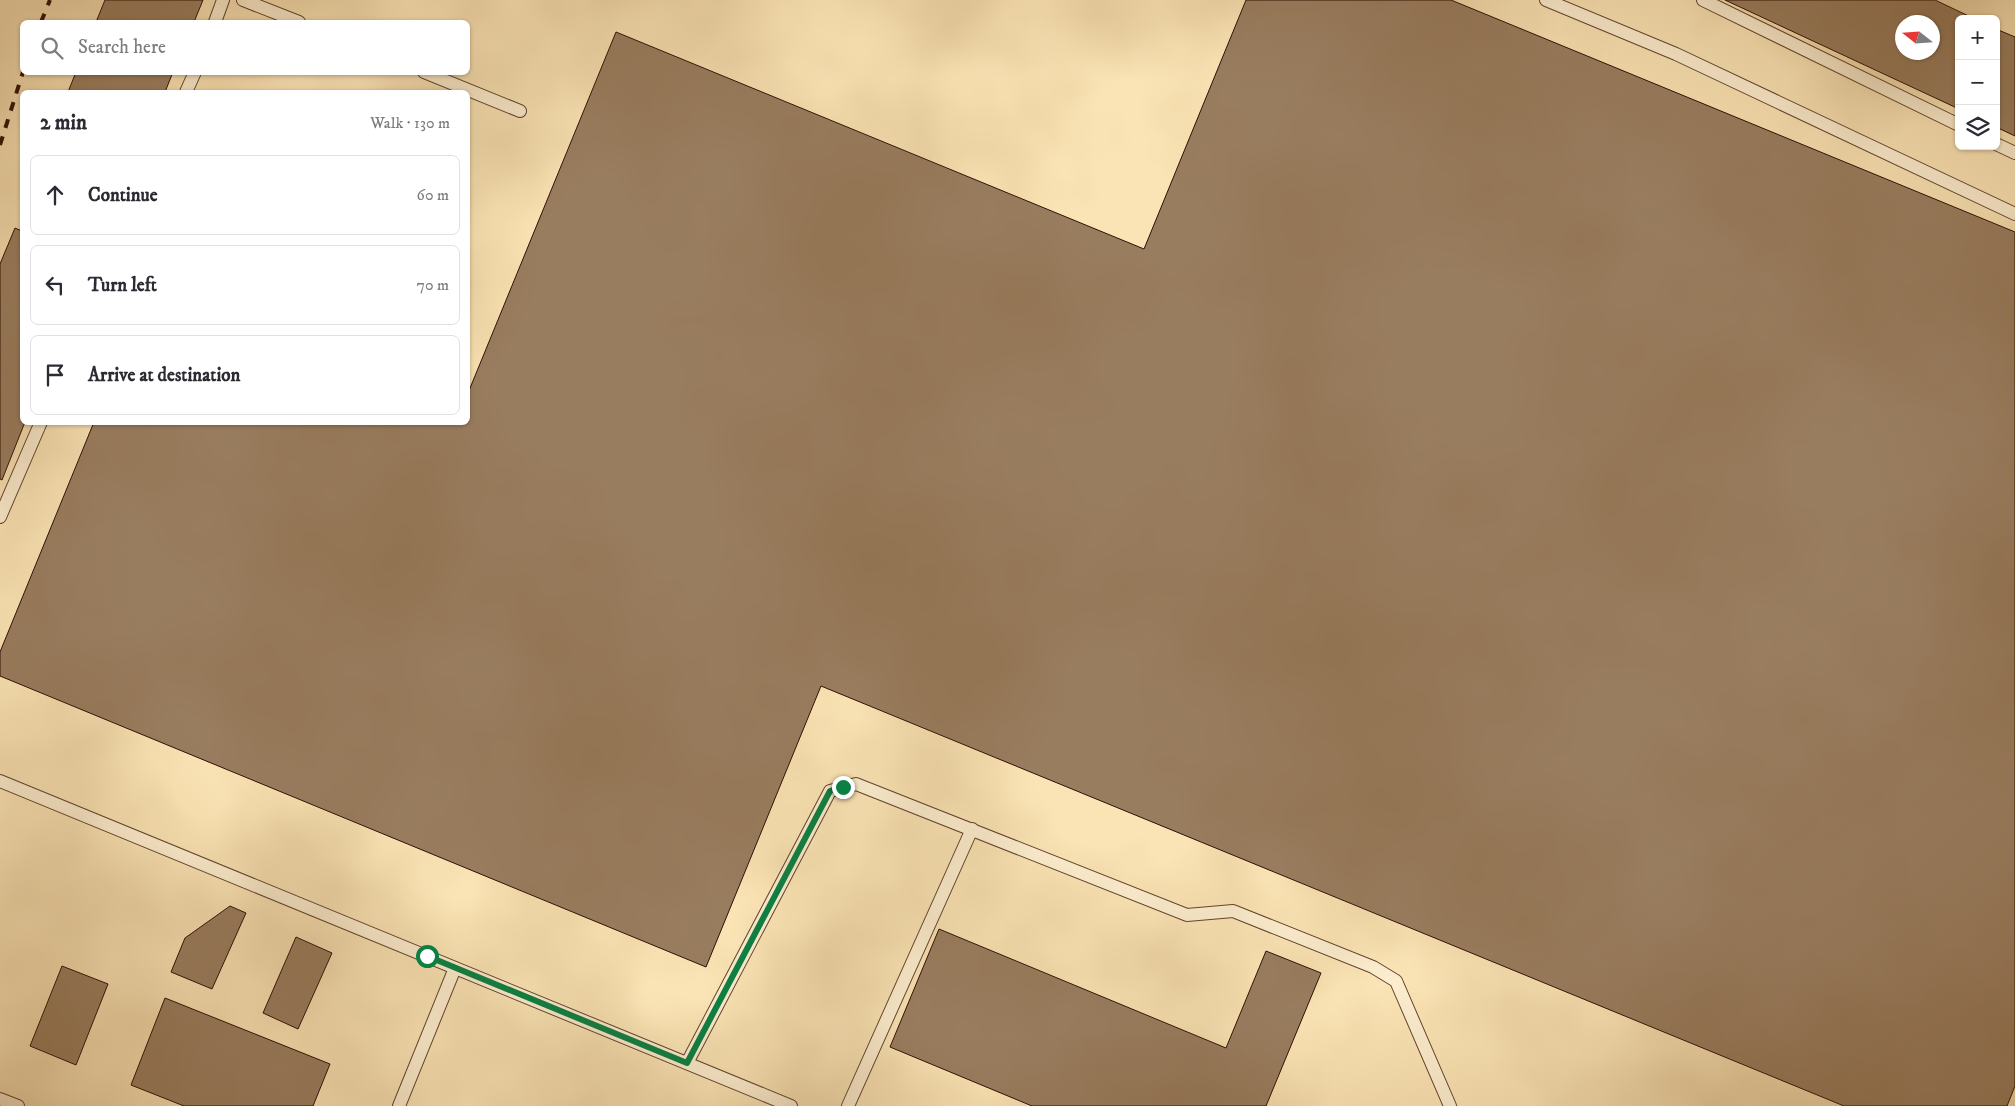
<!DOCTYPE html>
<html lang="en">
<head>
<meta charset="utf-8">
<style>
	:root { --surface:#fff; --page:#f2f2f3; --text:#2b2b33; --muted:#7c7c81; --line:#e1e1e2 }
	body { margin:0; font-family:"IM FELL DW Pica",serif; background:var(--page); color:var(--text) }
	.controls { position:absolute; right:15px; top:15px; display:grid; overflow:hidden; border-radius:8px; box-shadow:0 1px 4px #0004 }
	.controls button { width:45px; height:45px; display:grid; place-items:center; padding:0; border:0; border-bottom:1px solid var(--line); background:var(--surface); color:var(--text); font:25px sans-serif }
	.compass { position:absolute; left:1895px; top:15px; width:45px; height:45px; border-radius:50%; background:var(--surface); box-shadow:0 1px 4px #0004; rotate:287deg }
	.stop { position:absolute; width:15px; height:15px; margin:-11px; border:4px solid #0b8043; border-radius:50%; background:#fff }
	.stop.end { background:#0b8043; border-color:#fff; box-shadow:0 1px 5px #0008 }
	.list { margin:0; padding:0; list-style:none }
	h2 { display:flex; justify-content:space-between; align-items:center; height:65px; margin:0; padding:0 20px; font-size:21px }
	h2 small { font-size:16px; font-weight:400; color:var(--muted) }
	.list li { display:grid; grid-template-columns:32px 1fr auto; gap:15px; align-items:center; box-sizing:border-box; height:80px; margin:0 10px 10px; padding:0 10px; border:1px solid var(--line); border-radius:8px }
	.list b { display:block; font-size:19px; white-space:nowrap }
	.list em { font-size:16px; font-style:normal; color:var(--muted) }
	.icon { flex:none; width:28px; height:28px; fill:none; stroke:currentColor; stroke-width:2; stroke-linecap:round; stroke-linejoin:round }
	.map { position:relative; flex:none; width:2015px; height:1106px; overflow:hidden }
	.search { position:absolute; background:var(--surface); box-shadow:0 1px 4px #0004; left:20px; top:20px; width:450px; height:55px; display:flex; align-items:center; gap:12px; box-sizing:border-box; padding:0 18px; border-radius:8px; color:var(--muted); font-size:19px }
	.panel { position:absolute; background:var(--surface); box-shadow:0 1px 4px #0004; left:20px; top:90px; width:450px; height:335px; border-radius:8px }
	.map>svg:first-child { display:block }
</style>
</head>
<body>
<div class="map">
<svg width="2015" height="1106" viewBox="0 0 2015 1106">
	<rect width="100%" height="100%" fill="#fae3b4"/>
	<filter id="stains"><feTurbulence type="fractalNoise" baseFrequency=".004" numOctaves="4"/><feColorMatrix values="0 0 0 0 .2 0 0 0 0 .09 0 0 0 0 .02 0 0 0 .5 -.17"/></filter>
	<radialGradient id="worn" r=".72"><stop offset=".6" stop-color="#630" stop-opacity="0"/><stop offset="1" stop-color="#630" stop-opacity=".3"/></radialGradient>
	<g fill="#997d5f" stroke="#2f0f03" fill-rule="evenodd">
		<polygon points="105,0 203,0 194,22 96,22"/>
		<polygon points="1246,0 1451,0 2015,232 2015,1086 2007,1106 1844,1106 821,686 706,967 0,676 0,652 94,422 468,422 468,393 616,32 1144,249"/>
		<path d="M1725,0H1935L1975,19H1959V109ZM1902,22H1932V52H1902Z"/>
		<polygon points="1996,29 2015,37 2015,136 1996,127"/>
		<polygon points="76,72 173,72 165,92 68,92"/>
		<polygon points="15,228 22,231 22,422 25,422 2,480 0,479 0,264"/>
		<polygon points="230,906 246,913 212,989 171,972 185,938"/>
		<polygon points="939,929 1226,1048 1266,951 1321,973 1266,1106 1032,1106 890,1047"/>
		<polygon points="296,937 332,953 298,1029 263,1013"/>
		<polygon points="62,966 108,984 76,1065 30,1046"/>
		<polygon points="165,998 330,1064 313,1106 184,1106 131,1085"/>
	</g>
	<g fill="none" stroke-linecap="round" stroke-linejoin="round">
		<g stroke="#62442f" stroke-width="14">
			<g id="service">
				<polyline points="243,0 299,22"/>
				<polyline points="1546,0 1676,54 2015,214"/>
				<polyline points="1703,0 1959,125"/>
				<polyline points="215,22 223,0"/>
				<polyline points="424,72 520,111"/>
				<polyline points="186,92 195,72"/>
				<polyline points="1996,144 2015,153"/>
				<polyline points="0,517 41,422"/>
				<polyline points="0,781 791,1106"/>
				<polyline points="687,1063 830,791 856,784 1187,915 1233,911 1373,967 1396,981 1450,1106"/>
				<polyline points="0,1099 18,1106"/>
				<polyline points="399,1106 455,968"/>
				<polyline points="848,1106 972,829"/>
			</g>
		</g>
		<use href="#service" stroke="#fcedce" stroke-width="12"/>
		<g stroke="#2f0f03" stroke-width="4" stroke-dasharray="9 9" stroke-linecap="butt">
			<polyline points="41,22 50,0"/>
			<polyline points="0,145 23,72"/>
		</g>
	</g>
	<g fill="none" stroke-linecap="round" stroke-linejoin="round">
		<polyline stroke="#0b8043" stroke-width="6" points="427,956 687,1063 830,791 843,787"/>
	</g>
	<rect width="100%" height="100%" filter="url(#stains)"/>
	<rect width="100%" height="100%" fill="url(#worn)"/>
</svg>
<div class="controls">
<button>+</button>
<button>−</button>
<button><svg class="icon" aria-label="layers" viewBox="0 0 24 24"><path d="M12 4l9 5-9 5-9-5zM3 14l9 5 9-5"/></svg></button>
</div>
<svg class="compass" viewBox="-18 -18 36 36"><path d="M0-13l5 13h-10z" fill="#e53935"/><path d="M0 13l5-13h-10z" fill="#7c7c81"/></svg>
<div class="stop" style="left:427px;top:956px"></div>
<div class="stop end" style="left:843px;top:787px"></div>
<div class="search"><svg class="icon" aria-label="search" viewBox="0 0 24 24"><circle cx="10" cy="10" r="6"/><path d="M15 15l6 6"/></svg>Search here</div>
<section class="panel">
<h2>2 min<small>Walk · 130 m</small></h2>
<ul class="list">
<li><svg class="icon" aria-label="ahead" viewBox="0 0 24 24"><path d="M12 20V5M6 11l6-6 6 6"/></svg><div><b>Continue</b></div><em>60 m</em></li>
<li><svg class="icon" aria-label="left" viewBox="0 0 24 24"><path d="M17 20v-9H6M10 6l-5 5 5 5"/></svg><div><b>Turn left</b></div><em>70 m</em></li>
<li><svg class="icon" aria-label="arrive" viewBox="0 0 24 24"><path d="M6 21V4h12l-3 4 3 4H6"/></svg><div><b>Arrive at destination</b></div></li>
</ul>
</section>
</div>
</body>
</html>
